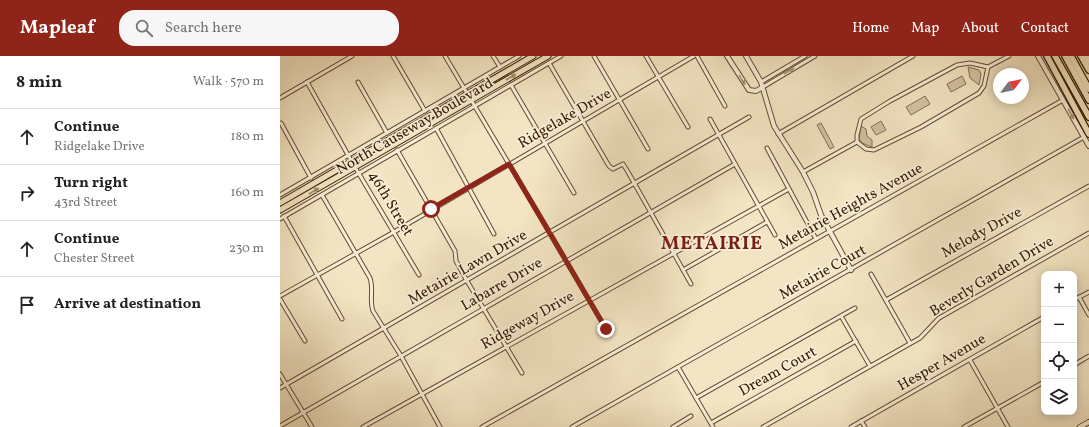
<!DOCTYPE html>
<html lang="en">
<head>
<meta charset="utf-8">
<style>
	:root { --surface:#fff; --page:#f6f6f6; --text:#222; --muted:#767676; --line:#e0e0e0; --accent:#8f2418 }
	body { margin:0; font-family:Vollkorn,serif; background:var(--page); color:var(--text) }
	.controls { position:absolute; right:12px; bottom:12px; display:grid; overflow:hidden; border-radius:8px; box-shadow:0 2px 10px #0003 }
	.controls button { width:36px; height:36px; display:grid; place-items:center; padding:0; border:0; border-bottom:1px solid var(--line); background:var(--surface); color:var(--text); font:20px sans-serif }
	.compass { position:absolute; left:713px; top:12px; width:36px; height:36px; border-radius:50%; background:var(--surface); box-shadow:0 2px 10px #0003; rotate:58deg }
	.stop { position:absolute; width:12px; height:12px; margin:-9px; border:3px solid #8f2418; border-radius:50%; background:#fff }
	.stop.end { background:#8f2418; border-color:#fff; box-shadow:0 1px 4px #0008 }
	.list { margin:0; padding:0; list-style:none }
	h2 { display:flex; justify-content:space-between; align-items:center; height:52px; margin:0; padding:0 16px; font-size:17px }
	h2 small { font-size:13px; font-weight:400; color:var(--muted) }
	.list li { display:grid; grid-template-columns:26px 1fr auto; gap:12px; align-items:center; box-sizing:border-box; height:56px; padding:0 16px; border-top:1px solid var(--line) }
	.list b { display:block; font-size:15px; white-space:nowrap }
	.list p { margin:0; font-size:13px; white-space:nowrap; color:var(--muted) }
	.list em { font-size:13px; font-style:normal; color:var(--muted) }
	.icon { flex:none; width:22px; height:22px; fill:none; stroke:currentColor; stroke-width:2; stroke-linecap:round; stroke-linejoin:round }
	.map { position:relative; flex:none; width:809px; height:371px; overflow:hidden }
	header { display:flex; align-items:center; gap:24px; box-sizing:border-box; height:56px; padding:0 20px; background:var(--accent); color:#fff }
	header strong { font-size:19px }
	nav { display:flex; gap:22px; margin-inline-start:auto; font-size:14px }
	.search { width:280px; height:36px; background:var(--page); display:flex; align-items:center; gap:10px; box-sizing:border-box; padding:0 14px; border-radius:16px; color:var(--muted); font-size:15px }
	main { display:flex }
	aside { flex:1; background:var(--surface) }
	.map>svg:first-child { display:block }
</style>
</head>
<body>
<header>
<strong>Mapleaf</strong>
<div class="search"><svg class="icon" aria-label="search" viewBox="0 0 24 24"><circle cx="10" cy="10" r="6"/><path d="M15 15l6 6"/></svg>Search here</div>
<nav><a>Home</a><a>Map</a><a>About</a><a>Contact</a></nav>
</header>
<main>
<aside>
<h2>8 min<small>Walk · 570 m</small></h2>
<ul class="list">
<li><svg class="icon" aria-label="ahead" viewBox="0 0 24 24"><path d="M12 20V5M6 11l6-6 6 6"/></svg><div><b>Continue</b><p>Ridgelake Drive</p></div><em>180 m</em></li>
<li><svg class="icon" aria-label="right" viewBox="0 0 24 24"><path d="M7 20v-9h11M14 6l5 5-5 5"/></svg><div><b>Turn right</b><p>43rd Street</p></div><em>160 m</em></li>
<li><svg class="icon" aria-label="ahead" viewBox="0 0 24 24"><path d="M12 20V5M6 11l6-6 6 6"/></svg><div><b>Continue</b><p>Chester Street</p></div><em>230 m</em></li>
<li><svg class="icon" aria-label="arrive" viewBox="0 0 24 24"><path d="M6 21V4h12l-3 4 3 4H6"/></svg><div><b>Arrive at destination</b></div></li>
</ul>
</aside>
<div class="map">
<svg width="809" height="371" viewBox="0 0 809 371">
	<rect width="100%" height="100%" fill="#f3e5c3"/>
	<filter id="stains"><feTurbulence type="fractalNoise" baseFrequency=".005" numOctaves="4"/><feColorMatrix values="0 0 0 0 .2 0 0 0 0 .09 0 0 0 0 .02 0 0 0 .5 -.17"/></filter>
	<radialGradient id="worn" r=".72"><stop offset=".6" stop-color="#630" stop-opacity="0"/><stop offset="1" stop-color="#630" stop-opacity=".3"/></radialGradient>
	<g fill="#d3c2a2" stroke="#856e51">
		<polygon points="688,11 699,14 701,18 699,29 690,22"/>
		<polygon points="682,20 686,28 671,36 667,28"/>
		<polygon points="645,40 650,48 631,59 626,51"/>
		<polygon points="601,65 606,74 596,79 591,71"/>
		<polygon points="541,67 554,91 550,93 537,69"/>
		<polygon points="581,70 586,73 587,80 592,84 592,91 582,87 579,83"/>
	</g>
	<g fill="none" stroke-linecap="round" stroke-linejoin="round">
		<g stroke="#664d31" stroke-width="5">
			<g id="minor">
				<polyline points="113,0 145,55"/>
				<polyline points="165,0 270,177 326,273"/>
				<polyline points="213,0 220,11"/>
				<polyline points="314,0 368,93"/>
				<polyline points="366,0 408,71"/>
				<polyline points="417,0 445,50"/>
				<polyline points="269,7 329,110 333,113 343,108 348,116 411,228"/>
				<polyline points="708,11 729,0"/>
				<polyline points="27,26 72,106 139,219"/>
				<polyline points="78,26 107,77"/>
				<polyline points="481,26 525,0"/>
				<polyline points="231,29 294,137"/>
				<polyline points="483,31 535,0"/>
				<polyline points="0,42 72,0"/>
				<polyline points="430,63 495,179"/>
				<polyline points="1,67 31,122"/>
				<polyline points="156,72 214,178"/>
				<polyline points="498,78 633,0"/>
				<polyline points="577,86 586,93 594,94 641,71 699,37 704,30 708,11"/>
				<polyline points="577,86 577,79 581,63 610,45 677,9 690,7 708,11"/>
				<polyline points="487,92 536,183"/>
				<polyline points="117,94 175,195 176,205 187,225 242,317"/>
				<polyline points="523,116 577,86"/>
				<polyline points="0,139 239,0"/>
				<path d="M42,139L90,222C94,233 89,244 93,255L121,300L160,371"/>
				<polyline points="4,160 62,263"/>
				<polyline points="0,163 281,0"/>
				<polyline points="403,214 487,166"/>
				<polyline points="591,218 630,287"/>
				<polyline points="0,240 114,176 414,0"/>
				<polyline points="799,241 809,259"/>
				<polyline points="0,243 25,285"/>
				<polyline points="606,244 809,130"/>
				<polyline points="794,244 809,236"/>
				<polyline points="561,260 590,310"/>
				<polyline points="690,304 728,371"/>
				<polyline points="794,309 809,300"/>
				<polyline points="398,311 433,371"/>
				<polyline points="0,318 32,371"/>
				<polyline points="0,332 469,61"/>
				<polyline points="416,342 575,252"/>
				<polyline points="581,365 585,371"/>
				<polyline points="431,367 576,285"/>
				<polyline points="0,370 455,108"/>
				<polyline points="83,371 509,133"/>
				<polyline points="202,371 783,44"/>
				<polyline points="292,371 804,81"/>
				<polyline points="393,371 411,360"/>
				<polyline points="483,371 640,282 659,262 809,177"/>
				<polyline points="571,371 764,261"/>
				<polyline points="684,371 764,326"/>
			</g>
		</g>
		<g stroke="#664d31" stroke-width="6">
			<g id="tertiary">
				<polyline points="447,0 469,34 476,35 483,31"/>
				<polyline points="466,0 481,26 494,70 523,116 533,136 541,159 571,214"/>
				<polyline points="758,0 809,90"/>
			</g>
		</g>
		<g stroke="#371a00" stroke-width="6">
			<polyline id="secondary" points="800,371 809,366"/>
		</g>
		<g stroke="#371a00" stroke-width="7">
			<g id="trunk">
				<polyline points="0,147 253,0"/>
				<polyline points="0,154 268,0"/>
			</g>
		</g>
		<g stroke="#371a00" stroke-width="8">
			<g id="motorway">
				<polyline points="767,0 809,78"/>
				<polyline points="775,0 809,61"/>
				<polyline points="785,0 809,44"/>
				<polyline points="791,0 809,33"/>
				<polyline points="801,0 809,14"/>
				<polyline points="806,0 809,5"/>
			</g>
		</g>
		<use href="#minor" stroke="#f7eed8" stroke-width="3"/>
		<use href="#tertiary" stroke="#f7eed8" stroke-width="4"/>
		<use href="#secondary" stroke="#f7eed8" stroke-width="4.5"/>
		<use href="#trunk" stroke="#f3e5c3" stroke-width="5"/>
		<use href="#motorway" stroke="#f3e5c3" stroke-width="5.5"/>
	</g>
	<defs><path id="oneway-solid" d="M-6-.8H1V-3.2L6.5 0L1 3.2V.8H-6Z"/></defs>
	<g fill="#a18f77">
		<use href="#oneway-solid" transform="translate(509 15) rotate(-31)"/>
		<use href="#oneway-solid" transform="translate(462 24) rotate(58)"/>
		<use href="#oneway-solid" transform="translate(791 58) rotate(61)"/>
	</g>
	<g fill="#9e8a6b">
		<use href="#oneway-solid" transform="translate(231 21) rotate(-30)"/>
		<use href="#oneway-solid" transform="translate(34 135) rotate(-30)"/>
	</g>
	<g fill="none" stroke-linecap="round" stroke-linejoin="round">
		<polyline stroke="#8f2418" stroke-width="5" points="151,153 229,108 326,273"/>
	</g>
	<g text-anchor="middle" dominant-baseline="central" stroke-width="3.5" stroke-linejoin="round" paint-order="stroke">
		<g font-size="15" fill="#371a00" stroke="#f7eed8">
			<text transform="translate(285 63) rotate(-30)">Ridgelake Drive</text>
			<text transform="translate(135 71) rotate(-30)">North Causeway Boulevard</text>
			<text transform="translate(110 148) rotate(59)">46th Street</text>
			<text transform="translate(571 151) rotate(-29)">Metairie Heights Avenue</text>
			<text transform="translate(702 177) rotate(-29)">Melody Drive</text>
			<text transform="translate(188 212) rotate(-30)">Metairie Lawn Drive</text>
			<text transform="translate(543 217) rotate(-29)">Metairie Court</text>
			<text transform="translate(712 221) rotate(-31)">Beverly Garden Drive</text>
			<text transform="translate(222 229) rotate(-30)">Labarre Drive</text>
			<text transform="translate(248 265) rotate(-29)">Ridgeway Drive</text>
			<text transform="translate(662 307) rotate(-30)">Hesper Avenue</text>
			<text transform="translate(498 316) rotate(-29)">Dream Court</text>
		</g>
		<g font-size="19" font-weight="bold" letter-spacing="1" fill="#7a1f14" stroke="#f7eed8">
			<text x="432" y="188">METAIRIE</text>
		</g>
	</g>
	<rect width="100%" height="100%" filter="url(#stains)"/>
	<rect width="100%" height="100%" fill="url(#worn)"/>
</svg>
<div class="controls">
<button>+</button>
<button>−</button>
<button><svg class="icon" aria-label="locate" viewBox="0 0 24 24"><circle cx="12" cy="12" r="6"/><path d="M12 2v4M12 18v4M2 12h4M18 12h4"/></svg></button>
<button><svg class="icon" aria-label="layers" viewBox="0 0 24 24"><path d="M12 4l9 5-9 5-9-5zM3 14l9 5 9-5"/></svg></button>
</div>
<svg class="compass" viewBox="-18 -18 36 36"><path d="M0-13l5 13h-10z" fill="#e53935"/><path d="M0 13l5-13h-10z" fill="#767676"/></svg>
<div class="stop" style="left:151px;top:153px"></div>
<div class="stop end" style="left:326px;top:273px"></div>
</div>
</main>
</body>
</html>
